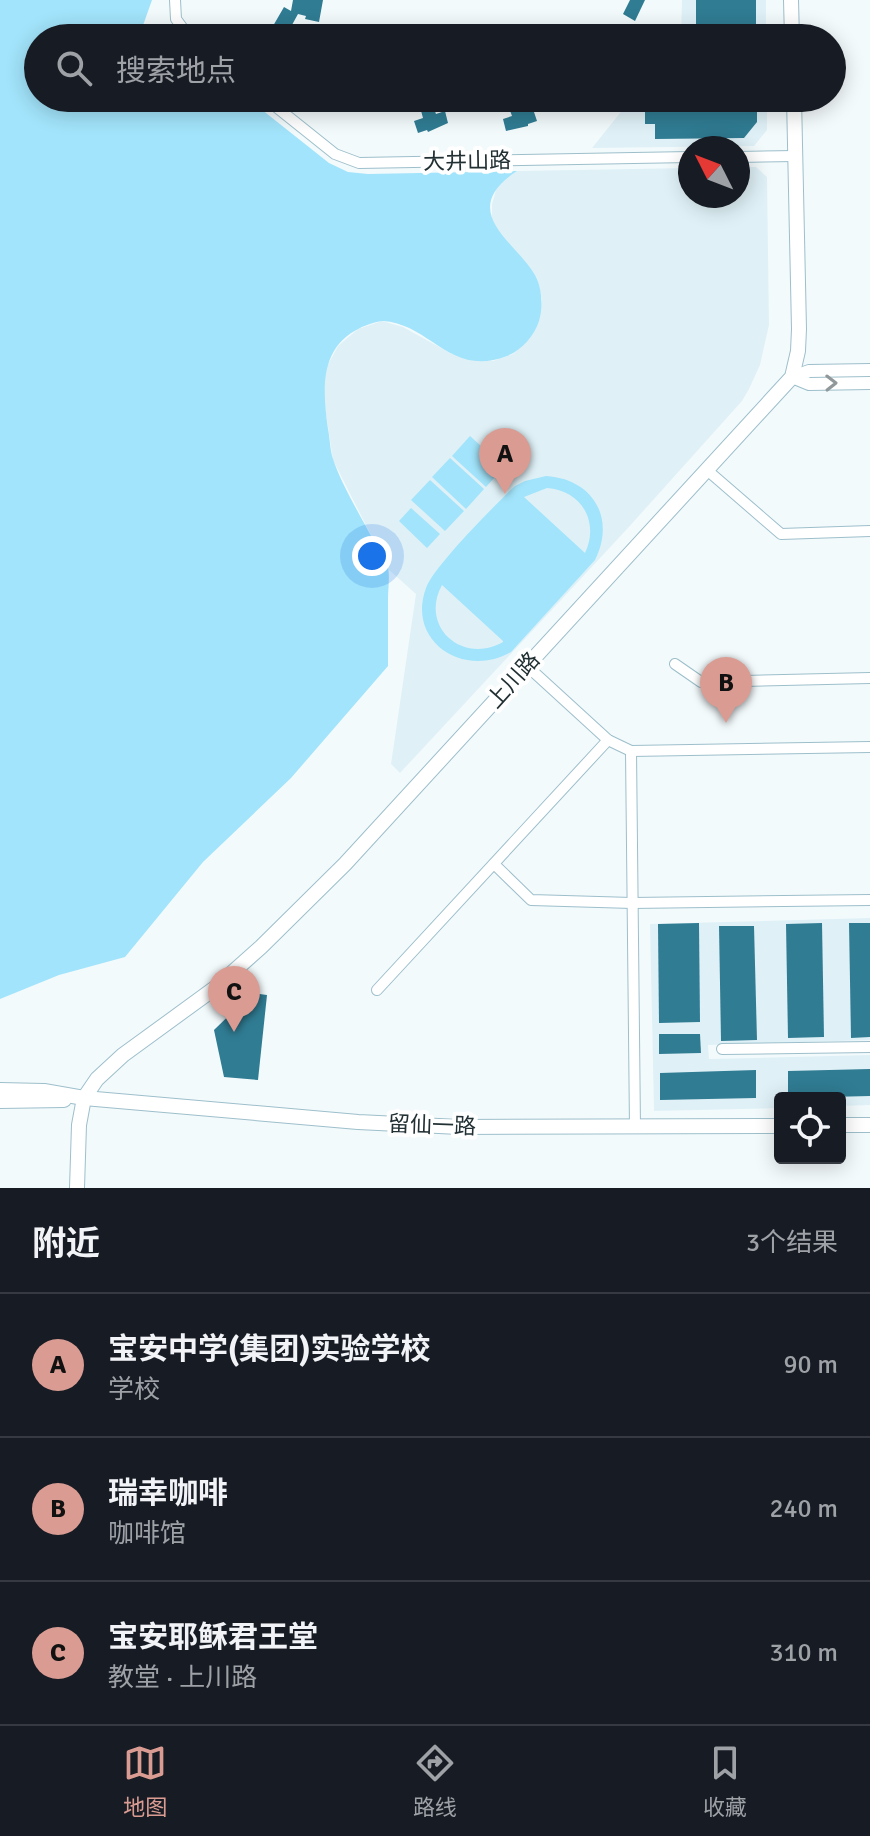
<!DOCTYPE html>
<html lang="zh">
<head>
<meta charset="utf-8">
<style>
	:root { --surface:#171b24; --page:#242831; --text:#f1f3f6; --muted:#9ea1a6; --line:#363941; --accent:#da9c92 }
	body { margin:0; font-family:Signika,"Noto Sans SC",sans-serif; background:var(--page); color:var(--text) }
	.controls { position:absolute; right:24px; bottom:24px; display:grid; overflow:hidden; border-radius:8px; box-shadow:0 4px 20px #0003 }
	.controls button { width:72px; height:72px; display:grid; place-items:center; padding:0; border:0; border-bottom:2px solid var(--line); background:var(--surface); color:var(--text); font:40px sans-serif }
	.compass { position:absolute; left:678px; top:136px; width:72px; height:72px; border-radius:50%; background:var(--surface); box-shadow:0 4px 20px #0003; rotate:312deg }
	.you { position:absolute; left:372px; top:556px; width:28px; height:28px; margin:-20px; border:6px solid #fff; border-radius:50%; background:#1a73e8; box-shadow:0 0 0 12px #1a73e833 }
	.badge { display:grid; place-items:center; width:52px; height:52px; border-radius:50%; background:var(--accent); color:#111; font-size:26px; font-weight:700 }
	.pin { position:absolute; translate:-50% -66px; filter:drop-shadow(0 2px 4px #0008) }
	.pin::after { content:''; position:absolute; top:42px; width:28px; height:24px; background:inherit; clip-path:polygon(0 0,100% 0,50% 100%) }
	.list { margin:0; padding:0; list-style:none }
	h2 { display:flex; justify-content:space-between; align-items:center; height:104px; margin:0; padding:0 32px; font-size:34px }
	h2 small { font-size:26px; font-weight:400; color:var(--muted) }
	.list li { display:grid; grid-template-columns:52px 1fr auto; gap:24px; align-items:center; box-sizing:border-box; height:144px; padding:0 32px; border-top:2px solid var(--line) }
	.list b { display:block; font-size:30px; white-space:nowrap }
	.list p { margin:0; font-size:26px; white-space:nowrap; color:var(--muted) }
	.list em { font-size:26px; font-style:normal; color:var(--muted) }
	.icon { flex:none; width:44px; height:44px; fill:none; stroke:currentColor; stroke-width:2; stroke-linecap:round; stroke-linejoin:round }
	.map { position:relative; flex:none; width:870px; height:1188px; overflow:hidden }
	.search { position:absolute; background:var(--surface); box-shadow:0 4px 20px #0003; left:24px; right:24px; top:24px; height:88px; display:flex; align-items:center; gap:20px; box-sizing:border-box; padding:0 28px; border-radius:44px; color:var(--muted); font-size:30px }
	.sheet { height:536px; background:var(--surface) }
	nav { display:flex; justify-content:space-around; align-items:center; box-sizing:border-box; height:112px; border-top:2px solid var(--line); background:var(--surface); font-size:22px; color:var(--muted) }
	nav a { display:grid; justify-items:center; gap:4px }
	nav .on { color:var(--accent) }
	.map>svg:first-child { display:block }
</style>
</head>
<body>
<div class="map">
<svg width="870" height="1188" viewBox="0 0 870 1188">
	<rect width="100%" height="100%" fill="#f3fafc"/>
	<g fill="#dff1f7">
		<polygon points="682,0 766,0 766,38 681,38"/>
		<polygon points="632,98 767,98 767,130 754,146 592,148"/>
		<polygon points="738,167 756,167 767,177 769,325 760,365 749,389 742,401 628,528 400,773 391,764 416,594 388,569 333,460 323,393 326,368 338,346 358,329 382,321 403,327 452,354 493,361 513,354 529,339 539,320 542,299 537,278 498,232 492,219 492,204 496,190 505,179 517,171 690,168 690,196 738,196"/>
		<polygon points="870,918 870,1040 708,1045 709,1059 870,1055 870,1105 840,1106 840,1098 780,1098 780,1108 654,1111 650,924"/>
	</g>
	<g fill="#a2e4fb" fill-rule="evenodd">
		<path d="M0,0H152L141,31L110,38H38V98H247L329,163L348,172L368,174L517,171C453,213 521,244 537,279C542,291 543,308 539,321C534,336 522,350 507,356C450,378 431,324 383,321C377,321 366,325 360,328C318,348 323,392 328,429C330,439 330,450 333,459C341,484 364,522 377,547C380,553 386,561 388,568C390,577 388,589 388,599C388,621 388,643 388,666L291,778L203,862L125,957L59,975L0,999Z"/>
		<polygon points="470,436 504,467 486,487 452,456"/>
		<polygon points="450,458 484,489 466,509 432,477"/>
		<path d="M546,476C593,479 616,518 595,560L511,652C465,679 406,642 426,588C434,566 496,504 515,486L525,481ZM547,488C581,490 600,522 585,553L524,497ZM442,585L503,641V642C463,665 419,627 442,585Z"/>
		<polygon points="430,480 464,511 445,531 411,500"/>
		<polygon points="411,508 440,534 427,548 399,521"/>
	</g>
	<g fill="#307c93">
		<polygon points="293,0 323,0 319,22 305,19 306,16 298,14 287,34 273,26 284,7 291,11"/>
		<polygon points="630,0 645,0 635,21 623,14"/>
		<polygon points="696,0 756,0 756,38 690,38 696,30"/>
		<polygon points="337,98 360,98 361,101 344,110"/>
		<polygon points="400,98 437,98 432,103 436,114 445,111 448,123 428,132 427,130 418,133 414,121 423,118 420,107 399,103"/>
		<polygon points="488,98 523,98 520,101 524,112 533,109 537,121 528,124 528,126 506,131 503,119 512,116 508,105 487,101"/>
		<polygon points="645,98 678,98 678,108 722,108 728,98 757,98 757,122 744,138 655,139 655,124 645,124"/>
		<polygon points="699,923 700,1022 659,1023 658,924"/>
		<polygon points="822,923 824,1037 788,1038 786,924"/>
		<polygon points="849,923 870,923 870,1037 851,1038"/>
		<polygon points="719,926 754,926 757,1040 721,1041"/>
		<polygon points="252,993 267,995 258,1080 224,1077 214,1030"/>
		<polygon points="659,1034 700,1034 701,1053 659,1054"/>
		<polygon points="870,1069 870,1096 788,1098 788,1071"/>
		<polygon points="756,1070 756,1098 660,1100 660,1073"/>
	</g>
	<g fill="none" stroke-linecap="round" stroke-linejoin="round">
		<g stroke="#9dbfcb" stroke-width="12">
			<g id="minor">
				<polyline points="175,0 176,19 190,38"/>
				<polyline points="265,98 335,154 359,163 690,157"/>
				<polyline points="738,157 795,156"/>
				<polyline points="707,470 781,534 870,531"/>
				<polyline points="675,664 701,682 870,678"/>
				<polyline points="526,665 608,740 631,751 870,747"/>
				<polyline points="631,751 635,1128"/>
				<polyline points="494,864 531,900 632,903 870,900"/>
				<polyline points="377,990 608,740"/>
				<polyline points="722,1049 870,1047"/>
			</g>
		</g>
		<g stroke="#9dbfcb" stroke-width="14">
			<g id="tertiary">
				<polyline points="792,377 809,384 870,383"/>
				<polyline points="792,377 809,371 870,370"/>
			</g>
		</g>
		<g stroke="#9dbfcb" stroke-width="16">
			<g id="secondary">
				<polyline points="791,0 792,38"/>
				<polyline points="0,1090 44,1091 84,1098 358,1122 459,1127 780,1126"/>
				<polyline points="0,1101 64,1100"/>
				<polyline points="840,1125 870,1125"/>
				<polyline points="77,1188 79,1125 84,1098 97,1079 123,1055 215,988 261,947 345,864 792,377 798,351 799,329 794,98"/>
			</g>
		</g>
		<use href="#minor" stroke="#fff" stroke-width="10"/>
		<use href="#tertiary" stroke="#fff" stroke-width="12"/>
		<use href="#secondary" stroke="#fff" stroke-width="14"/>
	</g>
	<defs><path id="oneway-chevron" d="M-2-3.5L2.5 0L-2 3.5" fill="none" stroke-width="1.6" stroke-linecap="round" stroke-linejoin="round" transform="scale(2)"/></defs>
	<use stroke="#90989a" href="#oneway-chevron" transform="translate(831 383) rotate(-1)"/>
	<g text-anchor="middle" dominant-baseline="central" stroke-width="8" stroke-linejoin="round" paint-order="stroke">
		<g font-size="22" fill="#223034" stroke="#fff">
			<text transform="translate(467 161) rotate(-1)">大井山路</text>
			<text transform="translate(513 680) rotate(-48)">上川路</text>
			<text transform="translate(432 1125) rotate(2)">留仙一路</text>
		</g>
	</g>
</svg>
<div class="controls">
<button><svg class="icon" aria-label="locate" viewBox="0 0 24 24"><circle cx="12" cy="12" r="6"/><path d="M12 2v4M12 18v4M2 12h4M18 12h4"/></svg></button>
</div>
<svg class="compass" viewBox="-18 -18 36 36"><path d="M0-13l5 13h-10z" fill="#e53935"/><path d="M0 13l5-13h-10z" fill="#9ea1a6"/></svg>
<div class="you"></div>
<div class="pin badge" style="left:505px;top:494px">A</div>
<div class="pin badge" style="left:726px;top:723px">B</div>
<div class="pin badge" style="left:234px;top:1032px">C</div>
<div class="search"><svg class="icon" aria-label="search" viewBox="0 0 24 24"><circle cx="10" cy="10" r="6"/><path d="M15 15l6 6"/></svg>搜索地点</div>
</div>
<section class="sheet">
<h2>附近<small>3个结果</small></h2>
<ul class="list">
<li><span class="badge">A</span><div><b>宝安中学(集团)实验学校</b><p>学校</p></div><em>90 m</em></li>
<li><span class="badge">B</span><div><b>瑞幸咖啡</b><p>咖啡馆</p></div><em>240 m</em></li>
<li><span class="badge">C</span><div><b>宝安耶稣君王堂</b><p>教堂 · 上川路</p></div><em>310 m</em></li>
</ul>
</section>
<nav>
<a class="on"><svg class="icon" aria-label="map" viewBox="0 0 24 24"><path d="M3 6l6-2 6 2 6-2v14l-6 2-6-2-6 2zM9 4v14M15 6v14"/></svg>地图</a>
<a><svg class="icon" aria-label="directions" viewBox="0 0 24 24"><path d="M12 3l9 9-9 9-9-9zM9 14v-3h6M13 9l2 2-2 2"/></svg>路线</a>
<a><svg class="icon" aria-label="saved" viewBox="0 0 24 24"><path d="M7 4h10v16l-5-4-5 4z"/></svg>收藏</a>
</nav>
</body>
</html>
